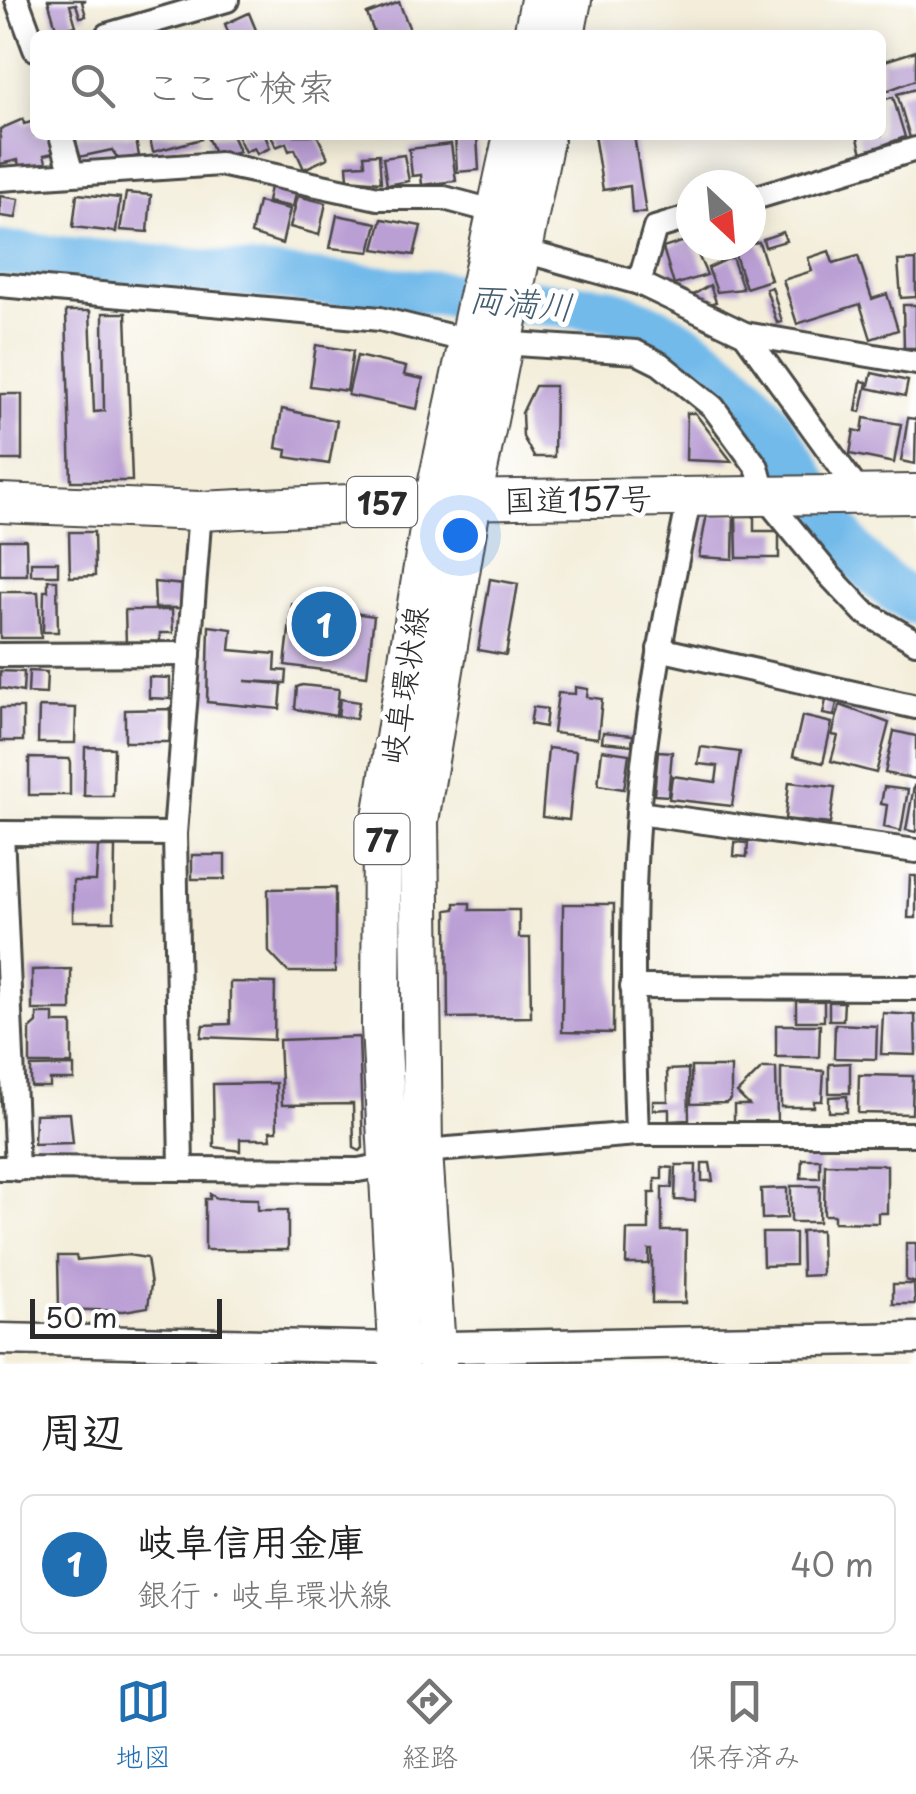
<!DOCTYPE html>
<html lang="ja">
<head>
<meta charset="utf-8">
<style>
	:root { --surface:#fff; --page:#f6f6f6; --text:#222; --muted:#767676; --line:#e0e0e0; --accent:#1f6fb2 }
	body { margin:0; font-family:"Playpen Sans","Klee One",sans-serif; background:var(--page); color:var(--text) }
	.compass { position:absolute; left:676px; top:170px; width:90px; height:90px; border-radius:50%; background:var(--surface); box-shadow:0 5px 25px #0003; rotate:154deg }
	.scale { position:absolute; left:30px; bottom:25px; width:192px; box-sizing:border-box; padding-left:10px; border:5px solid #2b2b2b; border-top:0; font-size:28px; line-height:35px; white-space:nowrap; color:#2b2b2b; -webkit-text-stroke:8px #fff; paint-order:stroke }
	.you { position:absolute; left:460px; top:535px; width:35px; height:35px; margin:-25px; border:8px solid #fff; border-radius:50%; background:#1a73e8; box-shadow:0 0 0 15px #1a73e833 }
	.badge { display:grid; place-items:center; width:65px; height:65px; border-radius:50%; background:var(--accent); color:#fff; font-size:32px; font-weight:700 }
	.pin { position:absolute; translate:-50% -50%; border:5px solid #fff; box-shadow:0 2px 10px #0006 }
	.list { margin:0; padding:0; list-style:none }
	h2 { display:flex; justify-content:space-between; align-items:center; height:130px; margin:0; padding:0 40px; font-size:42px }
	h2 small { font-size:32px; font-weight:400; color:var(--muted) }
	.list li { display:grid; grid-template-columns:65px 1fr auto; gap:30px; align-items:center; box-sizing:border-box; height:140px; margin:0 20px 20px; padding:0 20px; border:2px solid var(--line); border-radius:15px }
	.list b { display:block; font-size:38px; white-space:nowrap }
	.list p { margin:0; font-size:32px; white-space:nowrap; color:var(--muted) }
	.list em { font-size:32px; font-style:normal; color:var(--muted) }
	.icon { flex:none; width:55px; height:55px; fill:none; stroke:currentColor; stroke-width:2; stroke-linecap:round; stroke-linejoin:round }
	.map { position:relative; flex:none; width:916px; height:1364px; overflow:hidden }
	.search { position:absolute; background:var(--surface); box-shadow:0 5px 25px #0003; left:30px; right:30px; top:30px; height:110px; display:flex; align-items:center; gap:25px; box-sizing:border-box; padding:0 35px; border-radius:15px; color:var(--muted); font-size:38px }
	.sheet { height:290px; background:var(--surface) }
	nav { display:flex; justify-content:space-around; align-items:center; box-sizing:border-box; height:140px; border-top:2px solid var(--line); background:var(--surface); font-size:28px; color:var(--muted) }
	nav a { display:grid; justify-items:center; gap:5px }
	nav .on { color:var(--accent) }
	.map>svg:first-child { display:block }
</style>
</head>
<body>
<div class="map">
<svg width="916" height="1364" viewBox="0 0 916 1364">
	<rect width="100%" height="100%" fill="#fff"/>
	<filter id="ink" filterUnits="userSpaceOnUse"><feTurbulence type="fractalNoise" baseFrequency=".01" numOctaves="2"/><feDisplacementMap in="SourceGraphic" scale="20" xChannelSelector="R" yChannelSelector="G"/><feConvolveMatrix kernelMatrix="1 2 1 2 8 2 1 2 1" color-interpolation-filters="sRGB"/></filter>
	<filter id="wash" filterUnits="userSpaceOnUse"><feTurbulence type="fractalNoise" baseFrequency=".0048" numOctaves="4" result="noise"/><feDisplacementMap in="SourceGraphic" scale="40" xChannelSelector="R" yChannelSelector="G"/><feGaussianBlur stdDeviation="2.25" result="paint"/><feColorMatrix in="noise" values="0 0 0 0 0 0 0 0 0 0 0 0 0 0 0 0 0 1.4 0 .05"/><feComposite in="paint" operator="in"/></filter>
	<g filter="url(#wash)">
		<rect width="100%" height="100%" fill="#f3edd9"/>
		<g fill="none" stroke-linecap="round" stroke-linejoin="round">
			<path stroke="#72baea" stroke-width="45" d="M0,253L606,309C657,324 705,352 743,391C806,457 829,559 916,603"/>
		</g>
		<g id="blocks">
			<g fill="#ba9fd4">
				<polygon points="48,0 86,0 82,2 86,16 80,17 76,4 70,5 76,26 57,31"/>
				<polygon points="399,2 412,35 375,35 367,14"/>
				<polygon points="249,13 258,35 229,35 225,24"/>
				<polygon points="882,51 885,61 916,51 916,80 881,93"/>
				<polygon points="916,89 916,140 911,141 897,94"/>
				<polygon points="893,97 905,137 862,153 857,135 881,135 881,100"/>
				<polygon points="23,119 24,124 35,121 35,135 48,135 53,153 44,155 47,165 19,168 18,160 0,164 0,129"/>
				<polygon points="75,135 135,135 139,156 119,160 112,150 79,157"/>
				<polygon points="149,135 200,135 201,139 153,152"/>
				<polygon points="232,135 239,151 231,154 214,152 207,137"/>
				<polygon points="237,135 265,135 270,148 257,154 254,148 245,152"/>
				<polygon points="271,135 317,135 328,158 304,169 295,149 289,151 286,143 276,147"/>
				<polygon points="455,135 477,135 479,170 457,172"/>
				<polygon points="594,135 634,135 646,213 632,213 630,186 603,190"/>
				<polygon points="451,144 456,181 422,185 421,175 412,176 409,149"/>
				<polygon points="379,154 381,182 348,179 347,165 365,164 364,155"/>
				<polygon points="404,155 409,181 387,185 383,158"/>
				<polygon points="270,187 296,193 293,207 267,202"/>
				<polygon points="126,193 151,195 148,232 120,230"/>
				<polygon points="77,194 120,198 116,232 73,227"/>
				<polygon points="0,196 19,199 16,218 0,216"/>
				<polygon points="298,196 326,203 319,235 290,227"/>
				<polygon points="258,202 290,209 282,244 251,234"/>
				<polygon points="337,215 377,223 370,252 330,248"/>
				<polygon points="382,219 421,226 414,255 374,249"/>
				<polygon points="783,232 786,241 765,247 763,239"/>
				<polygon points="691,239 707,275 674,285 663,248"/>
				<polygon points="759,242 771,280 746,288 732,246"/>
				<polygon points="829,251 833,263 858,256 872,299 887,294 898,330 871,339 860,304 797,324 783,280 812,271 808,258"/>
				<polygon points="732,257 743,289 717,292 708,268"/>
				<polygon points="916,260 916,297 901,298 898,261"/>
				<polygon points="710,285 716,302 709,304 693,295"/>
				<polygon points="772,287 782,322 777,323 766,289"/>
				<polygon points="903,305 916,305 916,348 904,348"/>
				<polygon points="66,311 90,311 94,412 104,411 103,313 126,313 132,481 71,481"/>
				<polygon points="316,345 353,351 347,391 310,386"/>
				<polygon points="357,356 406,367 404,375 423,379 417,409 348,395"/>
				<polygon points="872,373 908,381 905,396 868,388"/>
				<polygon points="861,381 867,382 861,412 856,411"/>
				<polygon points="535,386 555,386 554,457 534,457 523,437 522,413"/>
				<rect x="0" y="394" width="22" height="66"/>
				<polygon points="282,409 337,421 329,464 286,457 287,450 276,448"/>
				<polygon points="687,413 695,413 732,462 686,460"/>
				<polygon points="864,418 901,424 894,463 850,454 854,430 862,432"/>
				<polygon points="908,418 916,419 915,464 901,461"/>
				<polygon points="707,513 734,513 733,559 699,557"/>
				<polygon points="736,516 754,516 754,531 779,531 779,558 737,558"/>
				<polygon points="69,532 94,532 95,576 70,577"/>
				<polygon points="0,540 26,540 27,575 0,575"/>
				<rect x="31" y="562" width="27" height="13"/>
				<polygon points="490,579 518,584 506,655 478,650"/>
				<polygon points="48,580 57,580 58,632 43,632 44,591 48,591"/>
				<polygon points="154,582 184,585 185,608 155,608"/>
				<polygon points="0,592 38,592 41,638 0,638"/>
				<polygon points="292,604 374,616 367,676 285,665"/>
				<polygon points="125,610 172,610 173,633 160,633 160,643 126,644"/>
				<polygon points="209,626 232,629 230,650 276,654 275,670 287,671 286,683 245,681 282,684 280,709 207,702"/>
				<polygon points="0,671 24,672 23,692 0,688"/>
				<polygon points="29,671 47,672 46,694 28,693"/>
				<polygon points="149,677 170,678 170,699 149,698"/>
				<polygon points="302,685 339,689 336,716 295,709 297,687"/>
				<polygon points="575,687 588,689 587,697 602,699 598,738 553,733 558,693 575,694"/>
				<polygon points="340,699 359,702 356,719 338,716"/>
				<polygon points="826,700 837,703 834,716 823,714"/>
				<polygon points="840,705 889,723 876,773 831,761 838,736 832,735"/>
				<polygon points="39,707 76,708 75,743 38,743"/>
				<polygon points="533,707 547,709 545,727 530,724"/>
				<rect x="0" y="708" width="23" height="33"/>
				<polygon points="170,709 170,742 125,742 125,710"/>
				<polygon points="802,716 832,723 823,763 793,756"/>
				<polygon points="894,731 916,736 916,779 885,773"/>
				<polygon points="603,732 633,735 632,745 602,742"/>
				<polygon points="85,747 114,748 113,796 84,796"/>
				<polygon points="701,747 740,752 732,806 669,799 672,776 716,782 718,766 698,764"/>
				<polygon points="548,748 576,751 569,820 542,817"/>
				<polygon points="602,750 629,754 624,789 598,785"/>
				<polygon points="658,751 672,752 668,796 654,795"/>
				<polygon points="29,758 70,759 70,795 29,795"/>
				<polygon points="789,782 835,787 830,824 785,819"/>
				<polygon points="914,786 916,787 916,832 906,830"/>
				<polygon points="884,787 908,790 901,831 884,827 887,805 881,804"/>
				<polygon points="735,842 748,843 747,857 734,856"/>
				<polygon points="98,847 115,847 114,921 73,921 73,881 96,881"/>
				<rect x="192" y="855" width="33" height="24"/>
				<polygon points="910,876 916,876 916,918 908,918"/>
				<polygon points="335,888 335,972 288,972 269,952 268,889"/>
				<polygon points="455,903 470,903 470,910 519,910 519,938 530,938 531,1017 448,1018 447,910 455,909"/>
				<polygon points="563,904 614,904 613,1033 562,1032"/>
				<polygon points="71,969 71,1010 32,1010 32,970"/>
				<polygon points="230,982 275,983 274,1040 201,1037 203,1025 230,1024"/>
				<rect x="796" y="1001" width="28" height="20"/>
				<polygon points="829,1002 844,1002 843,1020 829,1020"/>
				<polygon points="883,1013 915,1015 916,1055 881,1054"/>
				<polygon points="37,1014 54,1014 54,1023 72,1023 72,1064 30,1064 30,1029 37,1023"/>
				<polygon points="835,1024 877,1026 876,1059 834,1058"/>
				<polygon points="776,1025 820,1025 819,1057 776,1057"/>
				<polygon points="359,1037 363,1148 360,1151 354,1148 353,1104 282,1105 279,1040"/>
				<polygon points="850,1063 850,1093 829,1093 829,1064"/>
				<polygon points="74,1066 74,1080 50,1080 50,1087 31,1087 31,1067"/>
				<polygon points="691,1067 731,1067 731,1099 726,1103 691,1104"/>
				<polygon points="762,1068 776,1068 777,1122 734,1124 734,1105 749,1105 737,1093"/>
				<polygon points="781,1068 824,1071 822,1101 814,1101 814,1107 781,1107"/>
				<polygon points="688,1069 689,1120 669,1121 669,1109 653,1110 653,1101 668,1101 667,1070"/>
				<polygon points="859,1075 913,1076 912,1114 858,1113"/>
				<polygon points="276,1083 277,1131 270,1131 271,1139 240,1139 240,1151 214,1147 213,1084"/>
				<polygon points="847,1096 847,1112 829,1112 829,1097"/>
				<polygon points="70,1113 73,1143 34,1144 35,1114"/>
				<polygon points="802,1159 820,1159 820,1178 801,1178"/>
				<polygon points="702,1163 710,1163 713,1181 702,1181"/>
				<polygon points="825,1164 887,1165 887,1213 878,1213 878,1223 834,1222 834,1215 824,1215"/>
				<polygon points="676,1165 696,1165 695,1201 675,1200"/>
				<polygon points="662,1167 673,1168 672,1188 662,1187 662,1231 686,1231 685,1303 652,1303 652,1250 649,1250 649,1264 626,1264 627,1230 649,1230 649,1193 655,1193 655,1179 662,1179"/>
				<polygon points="791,1186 820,1186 819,1222 791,1222"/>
				<polygon points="787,1188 787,1218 762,1219 761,1189"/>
				<polygon points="210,1194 217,1198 258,1199 258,1210 288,1210 288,1250 205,1250 205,1199 210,1199"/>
				<polygon points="821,1230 822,1275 802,1276 801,1231"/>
				<polygon points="762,1233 795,1233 795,1265 763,1266"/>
				<polygon points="906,1243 916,1243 916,1283 906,1280"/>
				<polygon points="128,1255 147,1258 151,1285 148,1307 124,1311 59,1309 58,1256 76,1256 77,1260"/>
				<polygon points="893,1284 914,1284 915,1304 893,1304"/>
			</g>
		</g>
	</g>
	<g filter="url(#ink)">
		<use href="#blocks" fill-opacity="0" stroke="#494845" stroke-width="2.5"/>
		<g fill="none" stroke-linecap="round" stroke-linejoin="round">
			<g stroke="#494845" stroke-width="28">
				<g id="minor">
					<polyline points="17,0 35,49"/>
					<polyline points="107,35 227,0"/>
					<polyline points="61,135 72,174"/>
					<polyline points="0,179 220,164 378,198 444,198 497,212"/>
					<polyline points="751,199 916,149"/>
					<polyline points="520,250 639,283 745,334 861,495"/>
					<polyline points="639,283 655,228 691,217"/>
					<polyline points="0,285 380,319 469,341 636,352 660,364 713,407 757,467 765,497 830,576 864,612 916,642"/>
					<polyline points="745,334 916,363"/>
					<polyline points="659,649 916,707"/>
					<polyline points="0,655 189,654"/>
					<polyline points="638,813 916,851"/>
					<polyline points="0,833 175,834"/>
					<polyline points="2,833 17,1169"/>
					<polyline points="632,987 916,988"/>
					<path d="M637,1134C633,1027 630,920 638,813C647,706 668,601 690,496"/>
					<polyline points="423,1151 637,1134 916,1134"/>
					<polyline points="0,1168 358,1170 386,1165"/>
					<polyline points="181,1169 175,834 200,511"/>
				</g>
			</g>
			<g stroke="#494845" stroke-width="35">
				<polyline id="tertiary" points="0,1339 398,1348 916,1338"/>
			</g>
			<g stroke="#494845" stroke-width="42">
				<g id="primary">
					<polyline points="533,35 540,0"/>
					<polyline points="565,35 572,0"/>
					<polyline points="399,1364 381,1027 382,818 434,500 513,135"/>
					<polyline points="437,1364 423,1151 419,821 472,500 545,135"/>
				</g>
			</g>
			<g stroke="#494845" stroke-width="42">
				<polyline id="trunk" points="0,503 200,511 434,500 916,494"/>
			</g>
			<use href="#minor" stroke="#fff" stroke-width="22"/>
			<use href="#tertiary" stroke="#fff" stroke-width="30"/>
			<use href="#primary" stroke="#fff" stroke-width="38"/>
			<use href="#trunk" stroke="#fff" stroke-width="38"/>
		</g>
	</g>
	<g text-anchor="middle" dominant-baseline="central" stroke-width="10" stroke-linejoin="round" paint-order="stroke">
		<g fill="#fff" stroke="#6b6b6b" stroke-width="2.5">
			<rect x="347" y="477" width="70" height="50" rx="8"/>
			<rect x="354.5" y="814" width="55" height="50" rx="8"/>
		</g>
		<g font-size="30" font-weight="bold" fill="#2b2b2b">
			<text x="382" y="502">157</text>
			<text x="382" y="839">77</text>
		</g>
		<g font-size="32" fill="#2b2b2b" stroke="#fff">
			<text transform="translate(578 498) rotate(-1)">国道157号</text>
			<text transform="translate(403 685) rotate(-81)">岐阜環状線</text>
		</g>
		<g font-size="35" font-style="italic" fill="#445d6e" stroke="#fff">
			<text transform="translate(521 301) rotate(5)">両満川</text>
		</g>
	</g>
</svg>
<svg class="compass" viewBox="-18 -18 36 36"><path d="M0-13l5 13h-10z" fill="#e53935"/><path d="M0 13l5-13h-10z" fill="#767676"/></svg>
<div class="scale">50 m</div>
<div class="you"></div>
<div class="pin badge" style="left:324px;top:624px">1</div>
<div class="search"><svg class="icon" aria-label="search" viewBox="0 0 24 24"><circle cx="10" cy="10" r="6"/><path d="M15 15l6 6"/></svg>ここで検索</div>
</div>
<section class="sheet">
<h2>周辺<small></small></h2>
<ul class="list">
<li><span class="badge">1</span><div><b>岐阜信用金庫</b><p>銀行 · 岐阜環状線</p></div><em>40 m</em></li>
</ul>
</section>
<nav>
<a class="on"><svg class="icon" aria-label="map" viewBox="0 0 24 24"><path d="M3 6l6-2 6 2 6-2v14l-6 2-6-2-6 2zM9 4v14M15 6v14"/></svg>地図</a>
<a><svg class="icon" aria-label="directions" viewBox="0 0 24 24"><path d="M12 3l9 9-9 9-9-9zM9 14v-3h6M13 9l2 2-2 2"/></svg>経路</a>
<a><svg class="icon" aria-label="saved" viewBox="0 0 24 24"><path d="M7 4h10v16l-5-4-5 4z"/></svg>保存済み</a>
</nav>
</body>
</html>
